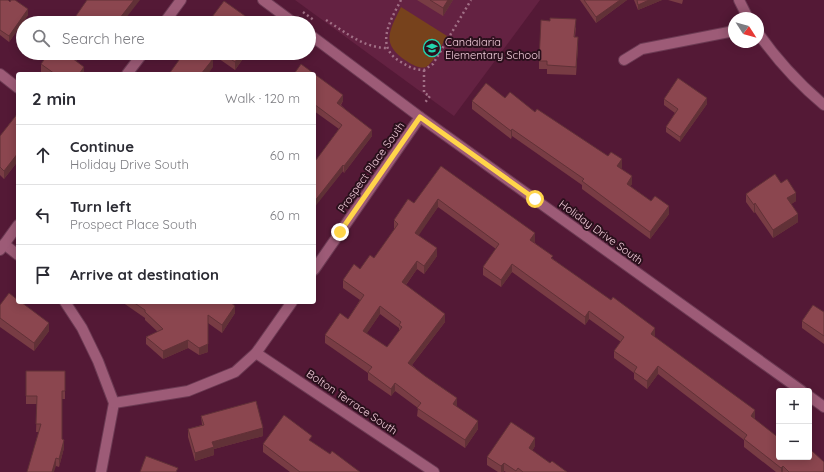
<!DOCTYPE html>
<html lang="en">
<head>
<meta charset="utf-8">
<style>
	:root { --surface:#fff; --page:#f7f7f7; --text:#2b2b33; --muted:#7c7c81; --line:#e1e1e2 }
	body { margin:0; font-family:Quicksand,sans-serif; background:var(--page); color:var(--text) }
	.controls { position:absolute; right:12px; bottom:12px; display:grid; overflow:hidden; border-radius:4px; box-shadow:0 2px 10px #0003 }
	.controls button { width:36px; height:36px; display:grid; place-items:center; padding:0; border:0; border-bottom:1px solid var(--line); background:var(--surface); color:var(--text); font:20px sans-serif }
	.compass { position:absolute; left:728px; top:12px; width:36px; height:36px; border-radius:50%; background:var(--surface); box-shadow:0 2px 10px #0003; rotate:126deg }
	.stop { position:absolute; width:12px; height:12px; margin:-9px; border:3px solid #ffd54a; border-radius:50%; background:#fff }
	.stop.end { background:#ffd54a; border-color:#fff; box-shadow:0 1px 4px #0008 }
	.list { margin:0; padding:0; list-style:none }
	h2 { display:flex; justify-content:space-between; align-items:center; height:52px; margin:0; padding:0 16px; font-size:17px }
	h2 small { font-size:13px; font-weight:400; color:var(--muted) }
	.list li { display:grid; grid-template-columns:26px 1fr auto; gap:12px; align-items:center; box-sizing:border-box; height:60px; padding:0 16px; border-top:1px solid var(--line) }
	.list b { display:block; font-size:15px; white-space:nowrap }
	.list p { margin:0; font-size:13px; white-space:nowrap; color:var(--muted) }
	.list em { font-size:13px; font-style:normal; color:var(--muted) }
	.icon { flex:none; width:22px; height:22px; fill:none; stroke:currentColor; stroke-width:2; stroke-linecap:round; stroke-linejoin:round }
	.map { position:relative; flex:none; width:824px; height:472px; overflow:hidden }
	.search { position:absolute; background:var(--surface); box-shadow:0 2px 10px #0003; left:16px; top:16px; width:300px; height:44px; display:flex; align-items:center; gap:10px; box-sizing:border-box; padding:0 14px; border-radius:22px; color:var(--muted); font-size:15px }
	.panel { position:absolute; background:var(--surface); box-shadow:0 2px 10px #0003; left:16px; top:72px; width:300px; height:232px; border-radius:4px }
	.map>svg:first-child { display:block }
</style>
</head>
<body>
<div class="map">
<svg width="824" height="472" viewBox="0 0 824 472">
	<rect width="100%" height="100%" fill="#541936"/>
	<polygon fill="#642242" points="295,0 540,0 454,116"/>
	<path fill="#77421c" d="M401,7L447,36C442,44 434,63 426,67C420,69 413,65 408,62C380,44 389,32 401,7Z"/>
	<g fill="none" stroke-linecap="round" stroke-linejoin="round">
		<g stroke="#6c3a53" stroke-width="12">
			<g id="minor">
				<polyline points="263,0 294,23"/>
				<polyline points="739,0 748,18"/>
				<polyline points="164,23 181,0"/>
				<path d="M758,33C777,60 799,84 824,105"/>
				<polyline points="309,34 420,117 802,391"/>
				<polyline points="624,60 642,49 734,31"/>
				<polyline points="0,74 18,88"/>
				<polyline points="127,74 143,53"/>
				<polyline points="4,244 18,255"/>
				<polyline points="0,250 18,225"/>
				<polyline points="314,270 420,117"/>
				<polyline points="65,302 82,328 98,361 114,403 101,472"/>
				<polyline points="256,353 434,472"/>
				<polyline points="809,396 824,407"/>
				<polyline points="114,403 188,391 235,372 256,353 292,302"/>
			</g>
		</g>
		<g stroke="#a17086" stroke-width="2.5" stroke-dasharray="2 3" stroke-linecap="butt">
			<path d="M401,0C390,21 374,47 401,62C409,67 415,70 424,70L433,64L471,0"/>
			<polyline points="303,12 315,21"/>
			<path d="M326,20C345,32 364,48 387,48"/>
			<polyline points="424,70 424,93 430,96 424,104"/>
		</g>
		<use href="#minor" stroke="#9d5b77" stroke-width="10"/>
	</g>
	<g fill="#783c44" fill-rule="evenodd">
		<polygon points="0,0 10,2 28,15 9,42 0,35"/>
		<polygon points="417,0 453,0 443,16"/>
		<polygon points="580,0 627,0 596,23"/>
		<polygon points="634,0 662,0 638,10"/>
		<polygon points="668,0 683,0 682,4"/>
		<polygon points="212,17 255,23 212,23"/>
		<polygon points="576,27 575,37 578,45 576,75 547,74 547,69 539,69 539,61"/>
		<polygon points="49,53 82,53 76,61 84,74 44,74 41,72 41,64"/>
		<polygon points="215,53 247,53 235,70 215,56"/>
		<polygon points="314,74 343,101 341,105 372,136 344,173 343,171 318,202 316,160 339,129 314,111"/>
		<polygon points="505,98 535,112 622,167 621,168 632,184 630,186 669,214 650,239 582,189 582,185 512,136 511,139 472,109 472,101"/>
		<polygon points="664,99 707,104 680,142 666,132 666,127 675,113 664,105"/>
		<polygon points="18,113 18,161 4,179 0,175 0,136"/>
		<path d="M441,166L535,241L534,242L553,259L655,336V337L755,417L754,419L779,457L824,472H776L744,447V440L658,374L647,389L634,379V373L614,358V351L621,342L589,319L585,325L512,272L501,287L483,275V267L496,249L438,207L418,235L437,256L424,274L417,269L406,285L445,322L412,365L457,406H456L478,429L465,448L417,416L418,408L395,391L391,396L368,380V373L325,343V335L348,319L360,300L343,288V280L360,269L374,258L395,229L394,228V220L414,203ZM380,314L399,328V331L387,347L366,334Z"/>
		<polygon points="781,183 796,201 791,204 798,222 773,238 755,212 754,213 746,202 746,194"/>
		<polygon points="122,302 230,302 235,313 222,333 208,323 208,352 199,355 188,348 163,359 146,344 146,337 158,332 145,320 145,318"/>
		<polygon points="0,305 49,331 34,351 0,327"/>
		<polygon points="824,312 824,344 802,328 802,321"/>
		<polygon points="26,371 65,371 65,399 62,399 62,439 64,448 59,467 56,466 39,432 36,432 37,404 26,404"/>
		<polygon points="201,416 263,436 214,449 214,455 195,461 188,437 188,429 202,425"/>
		<polygon points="312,442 330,454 360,472 290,472 263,452 263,444"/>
		<polygon points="535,446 532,451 550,463 567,472 506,472 504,471 503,472 498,472 487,465 487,457"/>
	</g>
	<g fill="#613137">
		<polygon points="134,0 140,0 122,23 116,23"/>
		<polygon points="448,0 453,0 443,16 443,8"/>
		<polygon points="620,0 627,0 596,23 596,17"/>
		<polygon points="649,0 662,0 638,10 638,5"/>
		<polygon points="28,9 28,15 9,42 9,36"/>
		<polygon points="578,37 578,45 576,75 576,67"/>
		<polygon points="76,53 82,53 72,67 72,58"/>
		<polygon points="241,53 247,53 235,70 235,62"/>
		<polygon points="213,59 213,67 208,74 201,74"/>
		<polygon points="84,67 84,74 79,74"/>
		<polygon points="343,95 343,101 337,109 337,103"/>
		<polygon points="707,98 707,104 680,142 680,137"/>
		<polygon points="512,129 512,136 511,139 511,131"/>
		<polygon points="372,130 372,136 344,173 344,166"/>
		<polygon points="18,153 18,161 4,179 4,171"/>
		<polygon points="622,159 622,167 617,173 617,166"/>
		<polygon points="343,165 343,171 314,208 314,202"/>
		<polygon points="632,176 632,184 627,191 627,184"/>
		<polygon points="796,193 796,201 787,207 787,198"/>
		<polygon points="438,199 438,207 415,241 415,233"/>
		<polygon points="755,203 755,212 754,213 754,205"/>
		<polygon points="669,206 669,214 650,239 650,232"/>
		<polygon points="798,214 798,222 773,238 773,230"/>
		<polygon points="535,233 535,241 530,248 530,240"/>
		<polygon points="437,248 437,256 424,274 424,266"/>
		<polygon points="417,261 417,269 402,290 402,282"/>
		<polygon points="512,264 512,272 501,287 501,280"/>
		<polygon points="235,306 235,313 222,333 222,325"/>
		<polygon points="380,306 380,314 363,339 363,331"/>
		<polygon points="589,311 589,319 585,325 585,317"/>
		<polygon points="445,314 445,322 408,370 408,363"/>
		<polygon points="49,323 49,331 34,351 34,343"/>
		<polygon points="655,328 655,336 651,342 651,334"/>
		<polygon points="188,340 188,348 163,359 163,351"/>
		<polygon points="208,344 208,352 199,355 199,348"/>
		<polygon points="658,366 658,374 647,389 647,381"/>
		<polygon points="395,383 395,391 391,396 391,389"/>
		<polygon points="457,398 457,406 453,412 453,404"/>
		<polygon points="755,410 755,417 751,423 751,416"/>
		<polygon points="478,421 478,429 465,448 465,440"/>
		<polygon points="263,428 263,436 214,449 214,455 195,461 195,453 212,442"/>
		<polygon points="535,438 535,446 529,456 529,448"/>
		<polygon points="64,440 64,448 59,467 59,459"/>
		<polygon points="56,458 56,466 54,472 52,472"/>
		<polygon points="504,463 504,471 503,472 501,472 501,466"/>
		<polygon points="783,466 783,472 781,472 781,468"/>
	</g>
	<g fill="#8b464f" stroke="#613137" fill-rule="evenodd">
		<polygon points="0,0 8,0 10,2 11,0 15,0 28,9 9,36 0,30"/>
		<polygon points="87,0 134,0 116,23 71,23"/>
		<polygon points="430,0 448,0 443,8"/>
		<polygon points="584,0 620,0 596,17"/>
		<polygon points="637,0 649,0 638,5"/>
		<polygon points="224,1 255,23 220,23 212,17"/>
		<polygon points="550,18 576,19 574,37 578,37 576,67 547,65 547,61 539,61 541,20 550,21"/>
		<polygon points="49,53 76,53 72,58 84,67 79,74 55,74 41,64"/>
		<polygon points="184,53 205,53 213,59 201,74 169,74"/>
		<polygon points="222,53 241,53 235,62"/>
		<polygon points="301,64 343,95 337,103 372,130 344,166 343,165 314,202 314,158 316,160 342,125 314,104 314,74 294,74"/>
		<polygon points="678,78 707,98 680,137 666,127 678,109 664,99"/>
		<polygon points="486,83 505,98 510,92 535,112 537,109 608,156 611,152 622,159 617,166 632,176 627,184 651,201 655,196 669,206 650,232 582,181 584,179 512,129 511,131 472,101"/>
		<polygon points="18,113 18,153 4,171 0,167 0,136"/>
		<path d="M441,166L535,233L530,240L553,256L551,258L611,300L613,297L655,328L651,334L755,410L751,416L779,438V457H809V452L811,450L824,462V472H789L783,466L781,468L744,439L747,435L658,366L647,381L634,372L637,367L614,351L624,337L589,311L585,317L512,264L501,280L483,267L499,244L438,199L415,233L437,248L424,266L417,261L402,282L445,314L408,363L425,376L457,398L453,404L478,421L465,440L417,408L421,403L395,383L391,389L368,372L372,367L325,335L340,313L348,319L364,295L343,280L354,264L360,269L370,255L374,258L398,224L394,220L408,199L414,203ZM380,306L401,322L399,325L402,327L387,347L363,331Z"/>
		<polygon points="775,174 781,183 787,179 796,193 787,198 798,214 773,230 755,203 754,205 746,194"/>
		<polygon points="9,293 18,300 18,302 21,302 49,323 34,343 0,318 0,305"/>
		<polygon points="133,302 230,302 235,306 222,325 208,315 208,344 199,348 188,340 163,351 146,337 163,329 145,312 145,310"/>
		<polygon points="813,305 824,312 824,336 802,321"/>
		<polygon points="26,371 65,371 65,391 62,391 62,439 64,440 59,459 56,458 52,472 27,472 41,424 36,424 37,396 26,396"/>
		<polygon points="256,401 263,428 212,442 214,447 195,453 188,429 204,425 201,416"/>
		<polygon points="284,415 312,436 309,440 330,454 332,451 360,472 300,472 263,444"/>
		<polygon points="511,422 535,438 529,448 550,463 552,461 567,472 523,472 518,468 516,471 504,463 501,466 487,457"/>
		<polygon points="146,456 178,468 176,472 140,472"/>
	</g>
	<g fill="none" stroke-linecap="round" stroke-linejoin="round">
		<polyline stroke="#ffd54a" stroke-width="5" points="340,232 420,117 535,199"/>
	</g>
	<defs>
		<g id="school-ring" transform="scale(0.9)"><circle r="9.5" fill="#2a101c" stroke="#23d5af" stroke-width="1.5"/><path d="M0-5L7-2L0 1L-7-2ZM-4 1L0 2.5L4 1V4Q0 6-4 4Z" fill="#23d5af"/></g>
	</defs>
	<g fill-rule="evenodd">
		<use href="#school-ring" x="432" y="48"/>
	</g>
	<g text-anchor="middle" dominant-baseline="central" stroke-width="4" stroke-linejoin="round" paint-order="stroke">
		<g font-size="11" fill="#f4cedc" stroke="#2a101c" text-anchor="start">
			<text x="445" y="42">Candalaria<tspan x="445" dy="13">Elementary School</tspan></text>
		</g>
		<g font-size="11" fill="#f4cedc" stroke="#2a101c">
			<text transform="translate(371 167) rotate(-55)">Prospect Place South</text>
			<text transform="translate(601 232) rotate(36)">Holiday Drive South</text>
			<text transform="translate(352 402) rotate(34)">Bolton Terrace South</text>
		</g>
	</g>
</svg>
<div class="controls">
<button>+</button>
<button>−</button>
</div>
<svg class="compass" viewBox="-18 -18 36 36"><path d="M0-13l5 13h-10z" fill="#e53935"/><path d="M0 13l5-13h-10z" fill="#7c7c81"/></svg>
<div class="stop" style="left:535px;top:199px"></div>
<div class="stop end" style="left:340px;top:232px"></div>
<div class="search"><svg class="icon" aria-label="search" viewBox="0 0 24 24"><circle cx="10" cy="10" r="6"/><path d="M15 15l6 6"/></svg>Search here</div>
<section class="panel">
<h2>2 min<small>Walk · 120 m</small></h2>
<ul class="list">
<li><svg class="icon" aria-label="ahead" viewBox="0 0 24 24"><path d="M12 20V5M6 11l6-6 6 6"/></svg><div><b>Continue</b><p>Holiday Drive South</p></div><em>60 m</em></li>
<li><svg class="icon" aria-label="left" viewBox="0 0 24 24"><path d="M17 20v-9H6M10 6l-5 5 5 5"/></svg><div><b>Turn left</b><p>Prospect Place South</p></div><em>60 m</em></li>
<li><svg class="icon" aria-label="arrive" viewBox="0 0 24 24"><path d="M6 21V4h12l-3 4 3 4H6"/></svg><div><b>Arrive at destination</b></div></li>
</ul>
</section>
</div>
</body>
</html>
